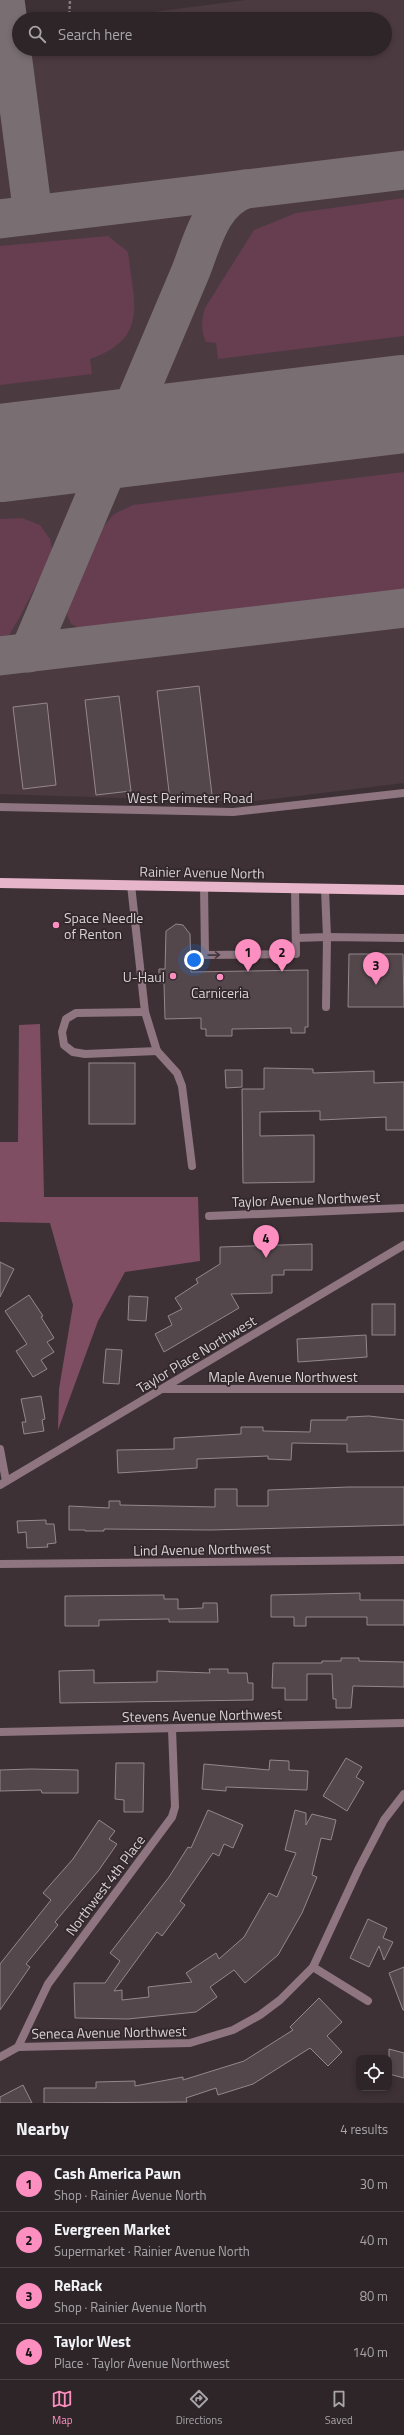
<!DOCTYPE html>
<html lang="en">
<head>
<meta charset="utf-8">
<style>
	:root { --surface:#2e2528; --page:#362d30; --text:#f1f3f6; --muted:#a7a5a8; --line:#494245; --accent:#fd8ec0 }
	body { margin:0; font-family:"Titillium Web",sans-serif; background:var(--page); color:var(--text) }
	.controls { position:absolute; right:12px; bottom:12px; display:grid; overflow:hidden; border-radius:8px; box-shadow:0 2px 6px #0003 }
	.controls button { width:36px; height:36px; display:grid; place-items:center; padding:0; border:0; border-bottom:1px solid var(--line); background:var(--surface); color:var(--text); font:20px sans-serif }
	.you { position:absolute; left:194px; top:960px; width:14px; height:14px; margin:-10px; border:3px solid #fff; border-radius:50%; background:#1a73e8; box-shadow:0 0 0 6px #1a73e833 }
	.badge { display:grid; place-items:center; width:26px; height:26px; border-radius:50%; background:var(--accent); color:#111; font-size:13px; font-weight:700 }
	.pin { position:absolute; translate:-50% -33px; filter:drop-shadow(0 1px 2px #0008) }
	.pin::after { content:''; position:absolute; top:21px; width:14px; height:12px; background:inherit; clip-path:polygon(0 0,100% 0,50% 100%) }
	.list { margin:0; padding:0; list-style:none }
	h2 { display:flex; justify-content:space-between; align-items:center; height:52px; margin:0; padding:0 16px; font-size:17px }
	h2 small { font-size:13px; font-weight:400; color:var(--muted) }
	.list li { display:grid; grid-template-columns:26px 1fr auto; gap:12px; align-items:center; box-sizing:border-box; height:56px; padding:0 16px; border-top:1px solid var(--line) }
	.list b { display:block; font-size:15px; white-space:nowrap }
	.list p { margin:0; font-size:13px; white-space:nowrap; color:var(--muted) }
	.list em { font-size:13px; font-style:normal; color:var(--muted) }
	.icon { flex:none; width:22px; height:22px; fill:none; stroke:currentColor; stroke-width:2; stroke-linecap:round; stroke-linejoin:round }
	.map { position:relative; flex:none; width:404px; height:2103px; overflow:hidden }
	.search { position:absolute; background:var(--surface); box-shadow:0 2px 6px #0003; left:12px; right:12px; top:12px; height:44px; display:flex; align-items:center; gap:10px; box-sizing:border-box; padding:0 14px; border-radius:22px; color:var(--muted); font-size:15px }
	.sheet { height:276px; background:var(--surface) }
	nav { display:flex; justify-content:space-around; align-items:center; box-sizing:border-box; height:56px; border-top:1px solid var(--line); background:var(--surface); font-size:11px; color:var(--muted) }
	nav a { display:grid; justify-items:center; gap:2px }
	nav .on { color:var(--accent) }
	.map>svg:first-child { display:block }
</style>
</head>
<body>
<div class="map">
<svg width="404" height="2103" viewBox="0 0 404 2103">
	<rect width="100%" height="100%" fill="#3d3136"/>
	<polygon fill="#4c3a41" points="246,0 404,0 404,783 248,802 0,794 0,32 19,29 19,49 385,49 385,19 99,19"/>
	<g fill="#663e4f">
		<path d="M404,198V336L218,359L216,343L206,342C201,330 201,321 205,308L254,230L296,213Z"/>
		<path d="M108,236L128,252C134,304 149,338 90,359L92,374L0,385V246Z"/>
		<polygon points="404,472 404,590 82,629 71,624 66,612 97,534 114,514 133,505"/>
		<polygon points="22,518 40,525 50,539 53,553 18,620 9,635 0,637 0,519"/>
	</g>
	<polygon fill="#804e63" points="40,1024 44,1197 198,1197 200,1261 125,1272 98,1321 58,1430 59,1389 73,1305 50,1223 0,1222 0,1142 18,1142 19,1025"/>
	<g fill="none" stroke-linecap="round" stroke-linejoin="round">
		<g stroke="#796f73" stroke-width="39">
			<polyline points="5,0 33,215"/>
			<polyline points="0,219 404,170"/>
			<path d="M29,653L190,273C203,241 210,202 245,189"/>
			<polyline points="0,656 404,608"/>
		</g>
		<polyline stroke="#796f73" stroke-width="98" points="0,453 404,404"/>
	</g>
	<g fill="#53474b" stroke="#95878c">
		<polygon points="199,686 212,795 170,800 157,691"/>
		<polygon points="119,696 131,791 96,795 85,700"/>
		<polygon points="47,703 56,785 23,789 13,707"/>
		<polygon points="176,924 183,925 190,934 191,972 308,970 308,1027 305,1027 305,1033 291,1033 291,1028 232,1029 232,1036 206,1036 206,1029 201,1029 201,1018 165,1019 164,983 159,983 159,969 165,969 166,931"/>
		<polygon points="349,954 403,954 404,1007 348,1007"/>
		<rect x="89" y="1063" width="46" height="61"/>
		<polygon points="264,1068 313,1069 313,1073 374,1071 374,1083 404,1082 404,1130 386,1130 386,1117 320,1120 320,1111 260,1112 260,1136 314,1135 314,1182 243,1183 242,1089 264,1089"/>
		<polygon points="225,1070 242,1070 242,1087 226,1088"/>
		<polygon points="312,1244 312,1270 284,1270 284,1275 272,1275 272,1293 231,1294 239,1308 164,1352 155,1334 172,1325 168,1316 182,1309 175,1298 198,1283 196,1279 220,1264 220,1247"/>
		<polygon points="0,1262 14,1269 0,1297"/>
		<polygon points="29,1295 43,1316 41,1317 54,1338 47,1342 54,1352 41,1360 47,1369 33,1377 16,1351 27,1344 5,1311"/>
		<polygon points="129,1296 148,1297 146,1321 128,1320"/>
		<rect x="372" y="1304" width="23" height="31"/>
		<polygon points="366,1335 367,1357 298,1362 297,1339"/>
		<polygon points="106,1349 122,1350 119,1384 103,1383"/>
		<polygon points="41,1396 45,1419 42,1420 44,1431 24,1434 22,1422 26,1422 21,1399"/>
		<polygon points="369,1416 404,1420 404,1451 347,1452 347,1444 292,1443 291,1460 268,1459 268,1456 197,1459 197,1468 118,1473 117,1450 174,1449 174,1438 241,1434 241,1427 263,1427 263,1431 310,1432 311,1420 347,1420 347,1417"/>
		<polygon points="349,1487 404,1487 404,1525 211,1530 104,1529 104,1531 85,1531 85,1530 69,1530 69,1506 109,1508 109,1501 120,1501 120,1505 215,1507 215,1489 237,1489 237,1506 268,1506 268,1490"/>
		<polygon points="46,1520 46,1524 54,1524 56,1543 47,1544 48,1547 27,1548 26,1532 18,1533 17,1521"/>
		<polygon points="360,1593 360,1600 404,1600 404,1625 367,1625 367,1617 306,1617 306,1626 294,1626 294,1617 271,1617 271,1595"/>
		<polygon points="164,1595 164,1599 178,1599 178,1609 203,1608 203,1603 217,1603 218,1622 169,1622 169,1619 99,1620 99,1626 65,1626 65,1596"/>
		<polygon points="341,1658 359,1658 359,1661 404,1662 404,1687 353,1686 351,1708 336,1708 336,1699 333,1699 332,1674 307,1674 307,1700 285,1700 285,1688 272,1688 273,1663 322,1663 322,1661 341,1661"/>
		<polygon points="209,1669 228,1669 228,1673 247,1673 248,1683 253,1683 253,1700 60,1703 59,1671 94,1670 94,1683 157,1682 157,1671 210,1673"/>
		<polygon points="346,1758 362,1767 356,1777 364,1782 347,1811 323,1796"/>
		<polygon points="270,1760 289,1761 289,1770 308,1771 307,1790 226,1787 226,1791 202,1789 204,1764 269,1770"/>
		<polygon points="116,1763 144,1763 143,1812 124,1812 124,1800 115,1799"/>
		<polygon points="31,1769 78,1770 78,1793 42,1793 41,1790 0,1791 0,1770"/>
		<polygon points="208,1810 243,1825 233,1848 224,1844 219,1856 213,1853 180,1901 185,1905 162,1936 157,1932 114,1991 122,1990 122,2000 149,1997 148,1987 192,1982 186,1973 216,1953 219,1959 244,1937 269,1893 277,1897 296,1853 285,1850 295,1810 306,1813 306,1825 312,1814 336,1820 331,1840 321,1838 312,1875 317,1877 302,1913 278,1955 245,1983 234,1970 210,1987 217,1997 196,2012 128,2019 75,2018 74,1983 105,1983 120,1961 110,1953 169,1877 188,1847 191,1848"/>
		<polygon points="99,1820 115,1831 109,1839 117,1844 99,1870 55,1922 58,1925 26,1964 30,1967 0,2010 0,1964 51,1900 43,1893 73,1859"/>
		<polygon points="368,1919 387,1928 383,1938 393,1942 384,1960 379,1946 369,1967 350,1958"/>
		<polygon points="404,1967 404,2010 403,2010 389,1973"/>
		<polygon points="319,1998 342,2022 327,2036 342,2052 328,2066 310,2048 253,2084 218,2095 216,2088 186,2098 187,2102 44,2103 44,2088 96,2088 96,2082 135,2081 135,2086 183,2077 183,2080 244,2061 293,2030 290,2027"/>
		<polygon points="389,2049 404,2053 404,2078 389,2074"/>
		<polygon points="23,2085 32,2103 0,2103 0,2097"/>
	</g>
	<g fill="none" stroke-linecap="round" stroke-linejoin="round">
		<polyline stroke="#857b7f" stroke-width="2.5" stroke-dasharray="3 2" stroke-linecap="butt" points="69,19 70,0"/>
		<g stroke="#8e757f" stroke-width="8">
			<polyline points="0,807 233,812 404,793"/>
			<polyline points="204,886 205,955 296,954 295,888"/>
			<polyline points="296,938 327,937 325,889"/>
			<polyline points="326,1007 327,937 404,938"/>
			<polyline points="145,1012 76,1013 66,1019 62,1032 64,1045 73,1052 85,1054 157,1051"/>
		</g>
		<g stroke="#8e757f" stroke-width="8">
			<polyline points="131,885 145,1012 157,1051 177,1073 182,1086 192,1166"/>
			<polyline points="209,1216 404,1208"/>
			<polyline points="164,1389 404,1389"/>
			<polyline points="0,1449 6,1481"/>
			<polyline points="0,1485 404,1245"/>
			<polyline points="0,1564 404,1560"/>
			<polyline points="0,1732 404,1723"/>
			<polyline points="313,1967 368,2001"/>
			<polyline points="18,2047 48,1984 172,1817 175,1807 172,1729"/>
			<polyline points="0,2057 18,2047 190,2043 233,2030 260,2015 280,2000 313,1967 359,1868 384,1820 404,1794"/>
		</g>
		<polyline stroke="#e7b5c9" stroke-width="10" points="0,883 404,890"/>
	</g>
	<defs><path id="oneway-shaft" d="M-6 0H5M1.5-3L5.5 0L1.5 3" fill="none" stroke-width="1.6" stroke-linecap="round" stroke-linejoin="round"/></defs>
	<use stroke="#44373d" href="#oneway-shaft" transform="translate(214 955) rotate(-1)"/>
	<g fill="#fd8ec0" stroke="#32282c" stroke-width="1.5">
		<circle cx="56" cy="925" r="4"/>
		<circle cx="173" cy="976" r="4"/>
		<circle cx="220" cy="977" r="4"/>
	</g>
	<g text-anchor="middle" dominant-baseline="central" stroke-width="3.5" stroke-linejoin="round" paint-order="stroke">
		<g font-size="14" fill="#d8d1d3" stroke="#32282c">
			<text x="190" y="797">West Perimeter Road</text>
			<text transform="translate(202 872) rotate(1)">Rainier Avenue North</text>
			<text transform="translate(306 1199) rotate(-2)">Taylor Avenue Northwest</text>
			<text transform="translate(196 1354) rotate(-31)">Taylor Place Northwest</text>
			<text x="283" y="1376">Maple Avenue Northwest</text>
			<text transform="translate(202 1549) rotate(-1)">Lind Avenue Northwest</text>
			<text transform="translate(202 1715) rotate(-1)">Stevens Avenue Northwest</text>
			<text transform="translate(105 1885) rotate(-53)">Northwest 4th Place</text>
			<text transform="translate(109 2032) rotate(-1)">Seneca Avenue Northwest</text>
		</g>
		<g font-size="14" fill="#d8d1d3" stroke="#32282c" text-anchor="start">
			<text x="64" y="917">Space Needle<tspan x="64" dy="16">of Renton</tspan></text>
			<text x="165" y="976" text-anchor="end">U-Haul</text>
			<text x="220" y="992" text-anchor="middle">Carniceria</text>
		</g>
	</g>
</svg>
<div class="controls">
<button><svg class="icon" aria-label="locate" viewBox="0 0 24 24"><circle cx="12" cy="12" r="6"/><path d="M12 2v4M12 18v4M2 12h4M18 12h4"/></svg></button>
</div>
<div class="you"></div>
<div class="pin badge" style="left:248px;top:972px">1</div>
<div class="pin badge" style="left:282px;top:972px">2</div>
<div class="pin badge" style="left:376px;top:985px">3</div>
<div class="pin badge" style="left:266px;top:1258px">4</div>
<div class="search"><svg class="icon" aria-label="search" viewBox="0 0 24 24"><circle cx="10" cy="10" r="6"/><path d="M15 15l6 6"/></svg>Search here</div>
</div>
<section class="sheet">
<h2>Nearby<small>4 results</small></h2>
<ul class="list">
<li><span class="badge">1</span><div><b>Cash America Pawn</b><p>Shop · Rainier Avenue North</p></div><em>30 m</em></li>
<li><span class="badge">2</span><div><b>Evergreen Market</b><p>Supermarket · Rainier Avenue North</p></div><em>40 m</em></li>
<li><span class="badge">3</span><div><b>ReRack</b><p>Shop · Rainier Avenue North</p></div><em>80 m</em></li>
<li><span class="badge">4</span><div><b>Taylor West</b><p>Place · Taylor Avenue Northwest</p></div><em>140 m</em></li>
</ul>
</section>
<nav>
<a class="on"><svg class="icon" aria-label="map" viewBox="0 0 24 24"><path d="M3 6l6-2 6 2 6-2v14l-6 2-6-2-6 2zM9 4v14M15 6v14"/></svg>Map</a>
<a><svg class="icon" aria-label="directions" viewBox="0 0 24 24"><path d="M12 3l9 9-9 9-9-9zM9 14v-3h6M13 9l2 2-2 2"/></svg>Directions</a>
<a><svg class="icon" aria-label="saved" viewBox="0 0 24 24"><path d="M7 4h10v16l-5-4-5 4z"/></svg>Saved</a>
</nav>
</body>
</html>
